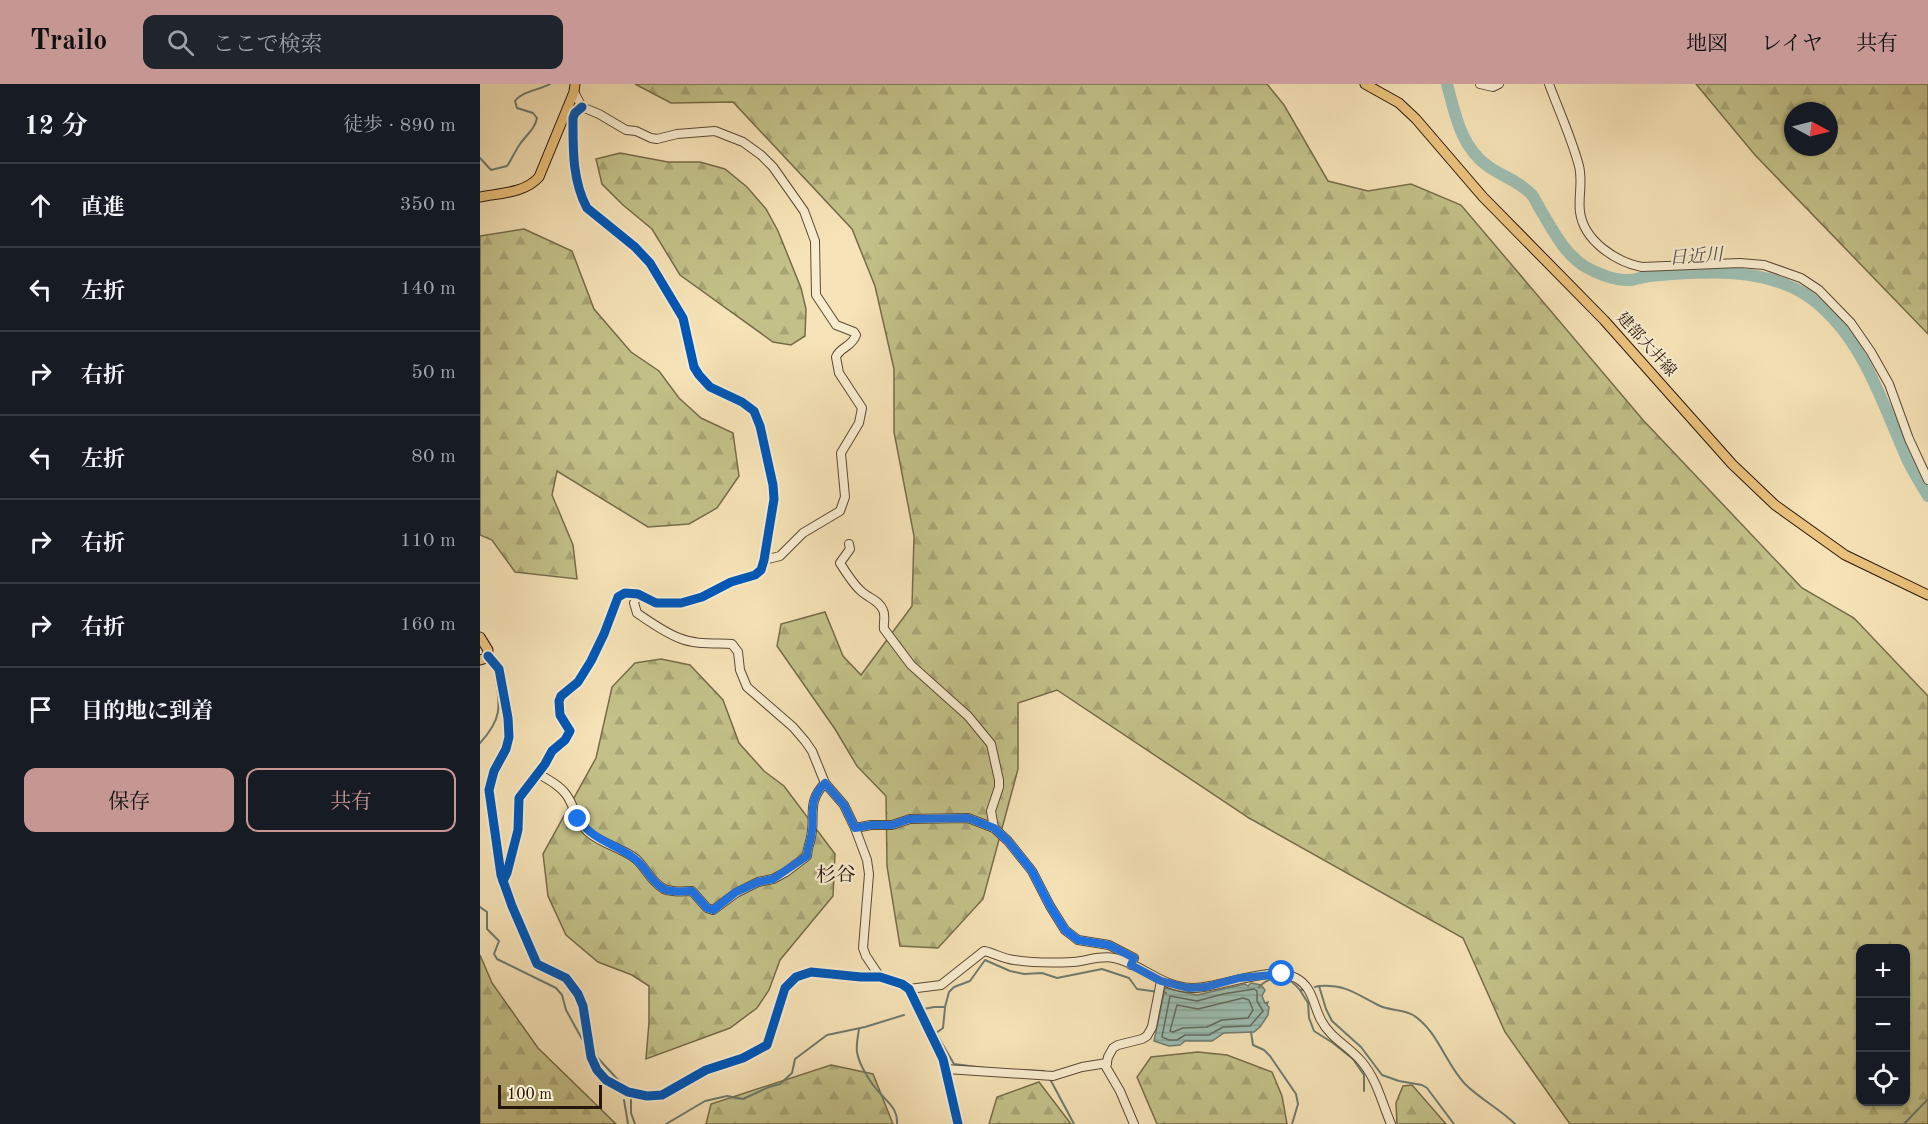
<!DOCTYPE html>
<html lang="ja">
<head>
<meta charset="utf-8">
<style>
	:root { --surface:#171b24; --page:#20242c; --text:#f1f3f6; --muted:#9ea1a6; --line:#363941; --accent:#c59692 }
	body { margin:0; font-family:"Old Standard TT","Noto Serif JP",serif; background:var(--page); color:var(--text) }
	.controls { position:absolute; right:18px; bottom:18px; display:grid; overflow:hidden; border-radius:12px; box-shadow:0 2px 4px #0004 }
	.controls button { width:54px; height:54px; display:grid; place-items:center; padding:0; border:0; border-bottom:2px solid var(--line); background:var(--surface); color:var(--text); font:30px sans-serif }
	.compass { position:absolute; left:1304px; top:18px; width:54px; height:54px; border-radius:50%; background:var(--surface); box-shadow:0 2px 4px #0004; rotate:97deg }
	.scale { position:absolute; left:18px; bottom:15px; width:104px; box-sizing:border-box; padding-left:6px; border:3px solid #28160a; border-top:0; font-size:16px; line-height:21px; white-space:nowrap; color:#28160a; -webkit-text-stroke:4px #f9edd0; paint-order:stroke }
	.stop { position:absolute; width:18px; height:18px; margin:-14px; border:4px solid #1a73e8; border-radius:50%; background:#fff }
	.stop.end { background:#1a73e8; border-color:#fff; box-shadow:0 2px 6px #0008 }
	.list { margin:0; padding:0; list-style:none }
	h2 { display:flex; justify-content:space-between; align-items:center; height:78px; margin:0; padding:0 24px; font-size:26px }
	h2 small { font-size:20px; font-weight:400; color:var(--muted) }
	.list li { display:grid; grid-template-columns:39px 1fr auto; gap:18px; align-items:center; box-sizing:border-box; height:84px; padding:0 24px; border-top:2px solid var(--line) }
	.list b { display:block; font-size:22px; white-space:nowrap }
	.list em { font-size:20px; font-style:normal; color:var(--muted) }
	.actions { display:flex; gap:12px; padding:18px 24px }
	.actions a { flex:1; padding:14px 0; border:2px solid var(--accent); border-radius:12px; text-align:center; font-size:21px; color:var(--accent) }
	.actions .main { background:var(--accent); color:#111 }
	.icon { flex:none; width:33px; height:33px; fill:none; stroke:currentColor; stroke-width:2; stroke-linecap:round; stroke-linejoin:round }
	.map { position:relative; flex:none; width:1448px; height:1040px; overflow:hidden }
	header { display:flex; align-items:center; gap:36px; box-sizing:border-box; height:84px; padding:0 30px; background:var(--accent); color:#111 }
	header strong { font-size:28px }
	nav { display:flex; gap:33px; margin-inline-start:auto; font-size:21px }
	.search { width:420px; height:54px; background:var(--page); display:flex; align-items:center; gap:15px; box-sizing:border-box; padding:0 21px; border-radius:12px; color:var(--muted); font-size:22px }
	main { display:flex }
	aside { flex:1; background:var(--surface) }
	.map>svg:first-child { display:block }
</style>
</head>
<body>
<header>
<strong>Trailo</strong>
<div class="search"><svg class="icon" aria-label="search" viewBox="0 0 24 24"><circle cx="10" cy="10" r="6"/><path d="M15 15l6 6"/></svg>ここで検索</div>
<nav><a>地図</a><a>レイヤ</a><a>共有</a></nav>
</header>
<main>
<aside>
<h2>12 分<small>徒歩 · 890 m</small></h2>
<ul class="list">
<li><svg class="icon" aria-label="ahead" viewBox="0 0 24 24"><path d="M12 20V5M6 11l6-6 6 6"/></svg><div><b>直進</b></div><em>350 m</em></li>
<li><svg class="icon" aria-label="left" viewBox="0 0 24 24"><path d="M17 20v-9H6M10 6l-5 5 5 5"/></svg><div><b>左折</b></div><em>140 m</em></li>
<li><svg class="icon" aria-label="right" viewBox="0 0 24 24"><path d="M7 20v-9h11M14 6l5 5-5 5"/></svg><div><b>右折</b></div><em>50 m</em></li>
<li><svg class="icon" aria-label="left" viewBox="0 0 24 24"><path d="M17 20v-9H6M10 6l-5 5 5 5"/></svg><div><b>左折</b></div><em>80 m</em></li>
<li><svg class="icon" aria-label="right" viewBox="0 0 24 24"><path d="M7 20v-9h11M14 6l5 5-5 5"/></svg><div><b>右折</b></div><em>110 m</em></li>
<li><svg class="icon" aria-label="right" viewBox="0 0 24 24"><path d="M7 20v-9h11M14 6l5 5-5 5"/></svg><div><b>右折</b></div><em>160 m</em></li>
<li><svg class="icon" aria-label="arrive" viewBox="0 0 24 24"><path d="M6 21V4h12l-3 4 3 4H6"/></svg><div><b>目的地に到着</b></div></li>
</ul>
<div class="actions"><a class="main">保存</a><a>共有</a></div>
</aside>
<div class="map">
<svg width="1448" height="1040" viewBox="0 0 1448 1040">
	<defs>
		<pattern id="forest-firs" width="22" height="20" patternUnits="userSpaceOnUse" patternTransform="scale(1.5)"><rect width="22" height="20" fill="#c3c189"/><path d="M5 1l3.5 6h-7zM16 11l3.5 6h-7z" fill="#a8a575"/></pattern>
		<pattern id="water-rules" width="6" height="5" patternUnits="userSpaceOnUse" patternTransform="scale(1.5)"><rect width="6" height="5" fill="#9dbeb2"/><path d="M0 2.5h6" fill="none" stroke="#87a398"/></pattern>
	</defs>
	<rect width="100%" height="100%" fill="#f6e3b7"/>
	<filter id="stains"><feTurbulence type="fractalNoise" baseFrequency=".00333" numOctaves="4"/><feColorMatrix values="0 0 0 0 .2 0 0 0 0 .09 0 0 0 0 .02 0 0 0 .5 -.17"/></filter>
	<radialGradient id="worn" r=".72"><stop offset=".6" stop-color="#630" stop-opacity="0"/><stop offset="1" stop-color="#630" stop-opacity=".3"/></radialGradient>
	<g fill="url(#forest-firs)" stroke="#766c4a" stroke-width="1.5" fill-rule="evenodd">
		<path d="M155,0H787L804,21L848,97L888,107L931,100L981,121L1163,336L1322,504L1374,534L1448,612V1040H1090L1025,948L983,854L769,734L577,606L538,619V685L503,815L458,864L420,862L407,782L406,712L377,682L355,645L297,562L301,540L345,528L363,572L381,591L432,522L434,452L414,348V285L395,202L372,145L253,18L191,19ZM1380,864H1426V1018H1380Z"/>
		<path d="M1216,0H1448V250L1275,71ZM1313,27H1349V63H1313Z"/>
		<polygon points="140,69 188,78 220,78 245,85 267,103 286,125 298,147 321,204 326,225 325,252 311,261 293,258 200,191 172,145 143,121 122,100 116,75"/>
		<polygon points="44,145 92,167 114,225 151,268 179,287 199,314 221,334 253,349 259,392 237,424 209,440 168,443 77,387 72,411 93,461 97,495 35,488 12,456 0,451 0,152"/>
		<polygon points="181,575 210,581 243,616 259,659 284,687 304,702 355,770 353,812 300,876 289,906 277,924 250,944 166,975 169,938 169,902 152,891 118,878 86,851 68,812 63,770 116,674 132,603 155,579"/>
		<polygon points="0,871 12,899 58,964 136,1040 0,1040"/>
		<polygon points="718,968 747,971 792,988 802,1012 807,1040 677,1040 657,993 671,973"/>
		<polygon points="351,981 393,990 413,1040 226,1040 231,1020"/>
		<polygon points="559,998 591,1040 509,1040 517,1013"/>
		<polygon points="932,1001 966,1040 917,1040 916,1019 923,1002"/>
	</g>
	<polygon fill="url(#water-rules)" stroke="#6e7b6f" stroke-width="1.5" points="771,899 781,901 785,906 782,912 785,919 788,918 787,921 789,923 788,931 780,943 774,948 744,949 732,957 705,957 700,961 689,962 674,957 685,904 717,911 765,900 768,902"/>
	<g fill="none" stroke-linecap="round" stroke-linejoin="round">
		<g stroke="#626a5e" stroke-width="1.5">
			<polygon points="774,905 777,907 777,917 783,927 770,942 743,943 729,951 705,951 697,956 689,956 682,953 690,912 717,917 743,910"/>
			<polygon points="763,914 769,916 773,926 768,934 742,936 727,943 703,944 693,948 690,947 697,921 718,925"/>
		</g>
		<g stroke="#6e7b6f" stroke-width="2">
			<path d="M0,74L11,86L27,82C32,75 35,67 40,60C47,50 55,45 57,34L53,29L37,24L35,17C42,7 60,6 70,0"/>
			<path d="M0,659C23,634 20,622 15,591"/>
			<polyline points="0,823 7,828 7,845 19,857 14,870 17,875 76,904 82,911 86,926 102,955"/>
			<path d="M839,902C866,900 876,910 898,921C909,927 923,925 933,931C958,947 965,979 985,1000C1000,1015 1020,1025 1035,1040"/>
			<path d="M779,903C792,890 809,892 820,906H822"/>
			<polyline points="835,903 839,902 846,925 852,937 881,963 902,991 919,997 942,1001 947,1004 974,1040"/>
			<polyline points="820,906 828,919 829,934 834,947 853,959 873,975 884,991 884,1007"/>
			<polyline points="465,924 463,944 456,949 474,980 505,984"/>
			<polyline points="444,925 454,923 465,923 469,908 474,903 490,897 505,876 530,887 544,890 562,889 577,894 622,885 649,894 657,905 686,909"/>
			<path d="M379,945C378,952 376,961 377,968C379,981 391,1000 400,1009C409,1020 418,1025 417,1040"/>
			<polyline points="771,948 773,961 784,966 790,972 816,1010 818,1020 812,1040"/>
			<polyline points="116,972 140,998"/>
			<polyline points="541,986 564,987"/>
			<polyline points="570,995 594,1040"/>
			<polyline points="151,1015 151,1029 155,1040"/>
			<polyline points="144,1016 148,1040"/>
			<polyline points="186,1040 225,1017 247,1012 263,1015 289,1003 300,1000 312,989 315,975 347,951 385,943 424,931"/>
			<polyline points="1424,1040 1448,1015"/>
		</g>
		<path stroke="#9dbeb2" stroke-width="12" d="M967,0C975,30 981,64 1009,83C1022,92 1039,97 1051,110C1055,114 1057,120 1060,125C1073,146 1083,168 1104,182C1117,190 1136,197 1151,196C1157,195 1163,193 1169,192C1221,187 1288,182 1332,215C1384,255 1402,319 1428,377C1434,389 1441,400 1448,412"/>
		<g stroke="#5c4935" stroke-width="10">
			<g id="minor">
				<polyline points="1000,0 1013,3 1019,0"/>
				<path d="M1069,0C1079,27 1092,55 1099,82C1103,98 1098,113 1100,128C1104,157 1136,178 1162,183L1260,179L1284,181L1321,194L1339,206L1371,239L1391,268L1409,300L1429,355L1448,396"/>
				<path d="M94,8L102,23L119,30L146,46L156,47L171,54L177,55L197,50L235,47L263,58L281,71L293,83L324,127L335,157L336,211L356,241L374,248L376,251C372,263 360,263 356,273L359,289L382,324L379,339L361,369L365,413L360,427L323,449L300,472L284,476"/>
				<path d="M369,460L370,465L360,479C365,487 374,501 381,507C388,514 399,516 403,526C406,532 403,539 404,545L431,581L488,632L511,660L519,696V703L511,727L514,744"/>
				<path d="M158,510L154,519L157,529C170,538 184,548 199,554C216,561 235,559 252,560L258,568L260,586L267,603L313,643L325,657L332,667L345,699L364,721L375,744L387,776L389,790L383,864L386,872L400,893"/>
				<polyline points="8,572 19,585 28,634 29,653 26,665 14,687 9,706 21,791 32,822 57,880 86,894 98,910 103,922 111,973 117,986 126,996 148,1008 167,1012 182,1011 226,986 263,974 287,961 305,904 316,893 331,888 381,893 400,893 422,900 429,905 463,975 478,1040"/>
				<path d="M57,689C69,696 83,703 89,715C95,726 98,738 107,747C121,760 141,763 156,775C166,784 171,798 184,805C194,809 202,807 212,807L227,824L233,826L256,809L278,798L293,795L306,788L327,772C327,764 330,760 331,753C336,731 326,719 345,699"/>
				<polyline points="375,744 391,741 412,741 430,735 488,734 514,744 528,757 552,787 570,822 585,846 598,856 629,861 654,874 651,881"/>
				<path d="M23,797L27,789L38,746L39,714L65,680L72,667L85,656L90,647L80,631L79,617L81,612L98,598L111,577L124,550L138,513L145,509L158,510L176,519H201L222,513L251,498L275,491L281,486L284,476L294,415L293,401L280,342L274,327L262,318L230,303L219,291L214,283L203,234L170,179L155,163L107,124C92,96 93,64 93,34L95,29L102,23"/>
				<path d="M429,905L461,901L504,867C514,869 523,875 534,876C553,879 574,879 593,878C607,877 620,871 634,874C663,880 683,905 714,904C741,904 791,880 816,894C833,903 833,921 841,936C850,954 870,963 882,978C897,996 902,1019 911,1040"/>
				<polyline points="466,985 573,992 602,983 627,979"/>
				<polyline points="654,1040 640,1007 626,983 628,973 633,964 638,961 662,955 667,952 672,943 681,897"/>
			</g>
		</g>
		<g stroke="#28160a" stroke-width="11">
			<g id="major">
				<polyline points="885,0 919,19 936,35 1003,113 1124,236 1252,380 1295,421 1365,471 1448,511"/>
				<path d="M0,113C21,109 45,109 59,93L94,8L95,0"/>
				<polyline points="0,553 8,566 7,574 0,576"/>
			</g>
		</g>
		<use href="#minor" stroke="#f9edd0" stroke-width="8"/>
		<use href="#major" stroke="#ebc27c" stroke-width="9"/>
		<g stroke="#f9edd0" stroke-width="13">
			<g id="cycleway">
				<polyline points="8,572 19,585 28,634 29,653 26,665 14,687 9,706 21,791 32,822 57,880 86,894 98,910 103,922 111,973 117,986 126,996 148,1008 167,1012 182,1011 226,986 263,974 287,961 305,904 316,893 331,888 381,893 400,893 422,900 429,905 463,975 478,1040"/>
				<path d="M23,797L27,789L38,746L39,714L65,680L72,667L85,656L90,647L80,631L79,617L81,612L98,598L111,577L124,550L138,513L145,509L158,510L176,519H201L222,513L251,498L275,491L281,486L284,476L294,415L293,401L280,342L274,327L262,318L230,303L219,291L214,283L203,234L170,179L155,163L107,124C92,96 93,64 93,34L95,29L102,23"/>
			</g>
		</g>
		<use href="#cycleway" stroke="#0057b8" stroke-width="9"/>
	</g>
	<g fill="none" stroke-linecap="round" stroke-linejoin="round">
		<path stroke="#1a73e8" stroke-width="8" d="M98,735C116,759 134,758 155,775C166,783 171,798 184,805C193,809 202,807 212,807L227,824L233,826L256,808L278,798L293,795L327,772C327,764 330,760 331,753C336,731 326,718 345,699L364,721L375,744L391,741H412L429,735L488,734L514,744L528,757L552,787L570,822L585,846L598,856L629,861L654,874L651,881L681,897L708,904L726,903L759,894L802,890"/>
	</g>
	<g text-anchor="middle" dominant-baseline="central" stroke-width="4.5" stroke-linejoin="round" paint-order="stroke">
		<g font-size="16" fill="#28160a" stroke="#f9edd0">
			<text transform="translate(1166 261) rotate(48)">建部大井線</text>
		</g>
		<g font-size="18" font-style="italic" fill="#515145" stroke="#f9edd0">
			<text transform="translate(1216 173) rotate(-4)">日近川</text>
		</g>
		<g font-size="20" fill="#28160a" stroke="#f9edd0">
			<text x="356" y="792">杉谷</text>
		</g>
	</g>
	<rect width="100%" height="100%" filter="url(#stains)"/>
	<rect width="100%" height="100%" fill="url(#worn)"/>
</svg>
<div class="controls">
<button>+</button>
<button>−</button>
<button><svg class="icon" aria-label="locate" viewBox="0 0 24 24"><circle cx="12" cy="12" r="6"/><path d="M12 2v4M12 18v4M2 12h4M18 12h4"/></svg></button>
</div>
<svg class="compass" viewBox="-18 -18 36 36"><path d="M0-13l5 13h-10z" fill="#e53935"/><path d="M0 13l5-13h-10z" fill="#9ea1a6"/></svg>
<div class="scale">100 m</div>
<div class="stop" style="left:802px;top:890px"></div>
<div class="stop end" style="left:98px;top:735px"></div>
</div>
</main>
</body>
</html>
